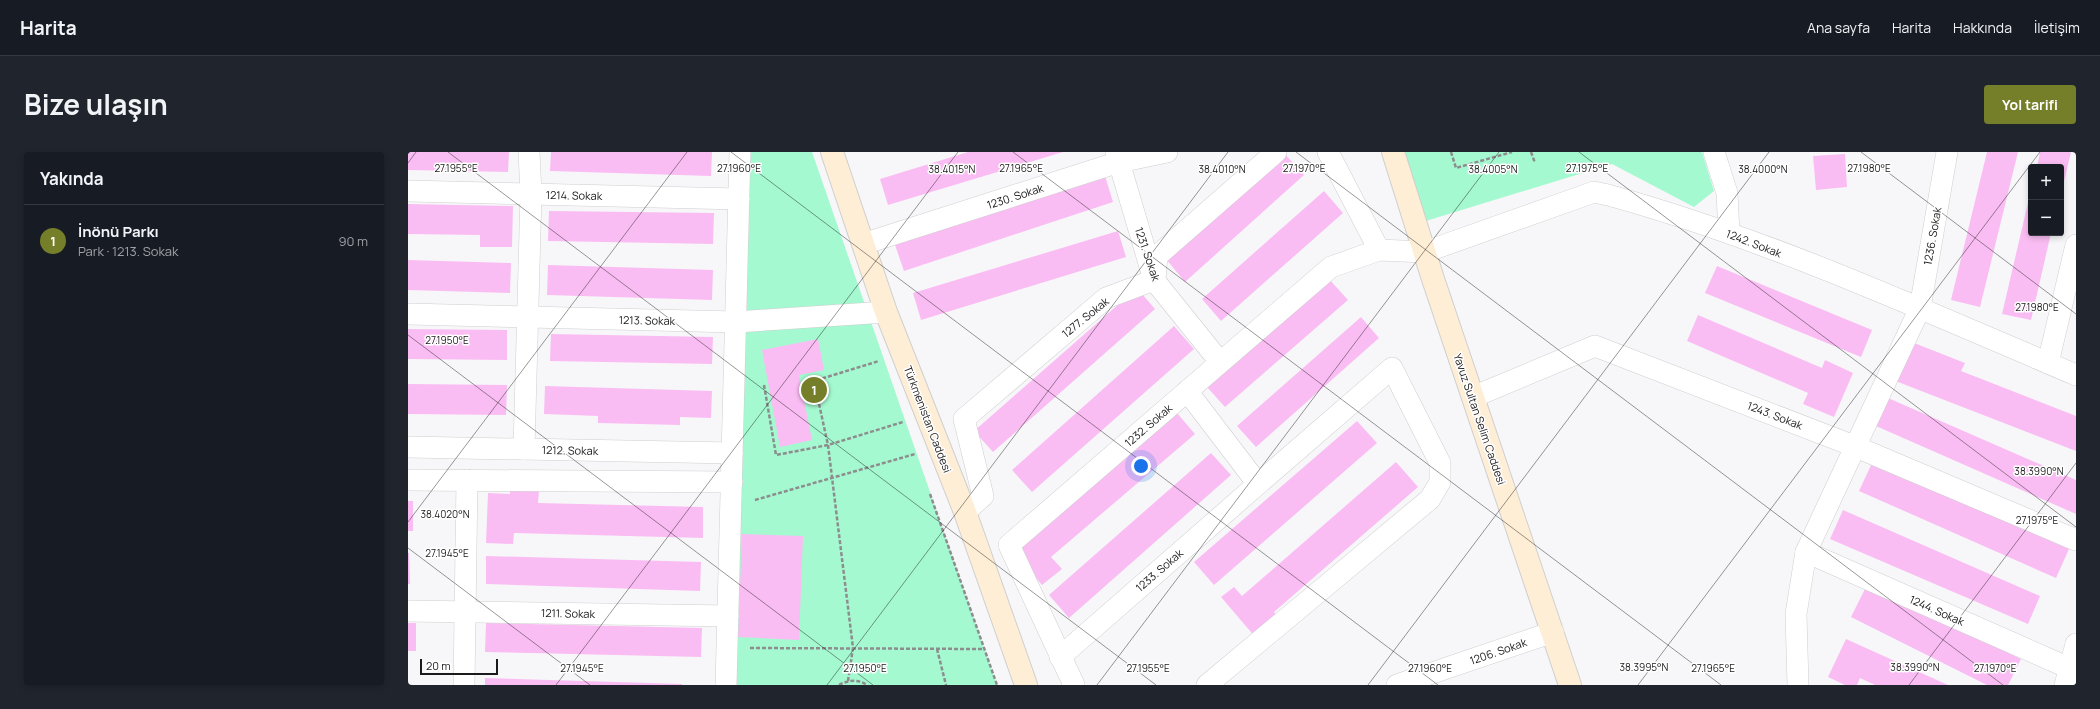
<!DOCTYPE html>
<html lang="tr">
<head>
<meta charset="utf-8">
<style>
	:root { --surface:#171b24; --page:#20242c; --text:#f1f3f6; --muted:#9ea1a6; --line:#363941; --accent:#757e29 }
	body { margin:0; font-family:Manrope,sans-serif; background:var(--page); color:var(--text) }
	.controls { position:absolute; right:12px; top:12px; display:grid; overflow:hidden; border-radius:4px; box-shadow:0 2px 6px #0003 }
	.controls button { width:36px; height:36px; display:grid; place-items:center; padding:0; border:0; border-bottom:1px solid var(--line); background:var(--surface); color:var(--text); font:20px sans-serif }
	.scale { position:absolute; left:12px; bottom:10px; width:78px; box-sizing:border-box; padding-left:4px; border:2px solid #1a1a1b; border-top:0; font-size:11px; line-height:14px; white-space:nowrap; color:#1a1a1b; -webkit-text-stroke:3px #fff; paint-order:stroke }
	.you { position:absolute; left:733px; top:314px; width:14px; height:14px; margin:-10px; border:3px solid #fff; border-radius:50%; background:#1a73e8; box-shadow:0 0 0 6px #1a73e833 }
	.badge { display:grid; place-items:center; width:26px; height:26px; border-radius:50%; background:var(--accent); color:#fff; font-size:13px; font-weight:700 }
	.pin { position:absolute; translate:-50% -50%; border:2px solid #fff; box-shadow:0 1px 4px #0006 }
	.list { margin:0; padding:0; list-style:none }
	h2 { display:flex; justify-content:space-between; align-items:center; height:52px; margin:0; padding:0 16px; font-size:17px }
	h2 small { font-size:13px; font-weight:400; color:var(--muted) }
	.list li { display:grid; grid-template-columns:26px 1fr auto; gap:12px; align-items:center; box-sizing:border-box; height:72px; padding:0 16px; border-top:1px solid var(--line) }
	.list b { display:block; font-size:15px; white-space:nowrap }
	.list p { margin:0; font-size:13px; white-space:nowrap; color:var(--muted) }
	.list em { font-size:13px; font-style:normal; color:var(--muted) }
	.map { position:relative; flex:none; width:1668px; height:533px; overflow:hidden; border-radius:4px }
	header { display:flex; align-items:center; gap:24px; box-sizing:border-box; height:56px; padding:0 20px; background:var(--surface); border-bottom:1px solid var(--line) }
	header strong { font-size:19px }
	nav { display:flex; gap:22px; margin-inline-start:auto; font-size:14px }
	.intro { display:flex; align-items:center; justify-content:space-between; box-sizing:border-box; height:96px; padding:0 24px }
	h1 { margin:0; font-size:28px }
	.button { padding:10px 18px; border-radius:4px; background:var(--accent); color:#fff; font-size:14px; font-weight:700 }
	main { display:flex; gap:24px; padding:0 24px }
	aside { flex:1; background:var(--surface); border-radius:4px; box-shadow:0 2px 6px #0003 }
	.map>svg:first-child { display:block }
</style>
</head>
<body>
<header>
<strong>Harita</strong>
<nav><a>Ana sayfa</a><a>Harita</a><a>Hakkında</a><a>İletişim</a></nav>
</header>
<div class="intro"><h1>Bize ulaşın</h1><a class="button">Yol tarifi</a></div>
<main>
<aside>
<h2>Yakında<small></small></h2>
<ul class="list">
<li><span class="badge">1</span><div><b>İnönü Parkı</b><p>Park · 1213. Sokak</p></div><em>90 m</em></li>
</ul>
</aside>
<div class="map">
<svg width="1668" height="533" viewBox="0 0 1668 533">
	<rect width="100%" height="100%" fill="#f7f7f9"/>
	<g fill="#a4f9d0">
		<polygon points="332,0 404,0 589,533 318,533"/>
		<polygon points="985,0 1294,0 1306,39 1286,55 1204,12 1008,72"/>
	</g>
	<g fill="#fabdf3">
		<polygon points="0,0 101,0 100,20 0,18"/>
		<polygon points="143,0 304,0 303,24 142,19"/>
		<polygon points="560,0 655,0 480,53 472,27"/>
		<polygon points="1579,0 1610,0 1572,155 1543,148"/>
		<polygon points="1632,0 1663,0 1654,38 1653,15 1629,15"/>
		<polygon points="876,1 896,23 777,130 758,107"/>
		<polygon points="1437,2 1439,35 1408,38 1405,4"/>
		<polygon points="697,24 705,50 496,119 487,93"/>
		<polygon points="916,39 935,61 813,169 794,147"/>
		<polygon points="1622,42 1623,81 1643,81 1623,168 1594,162"/>
		<polygon points="0,52 105,54 104,95 72,95 72,83 0,82"/>
		<polygon points="141,59 306,61 305,92 140,89"/>
		<polygon points="710,79 718,105 513,168 505,141"/>
		<polygon points="0,108 103,111 102,141 0,138"/>
		<polygon points="140,113 305,118 304,148 139,143"/>
		<polygon points="1309,114 1464,178 1453,205 1297,141"/>
		<polygon points="921,127 940,148 817,255 798,234"/>
		<polygon points="729,136 747,157 585,300 566,279"/>
		<polygon points="1290,163 1414,216 1417,208 1445,221 1426,265 1395,252 1400,241 1279,189"/>
		<polygon points="953,165 971,186 848,295 829,274"/>
		<polygon points="766,174 786,197 624,340 604,318"/>
		<polygon points="0,177 99,178 99,208 0,207"/>
		<polygon points="143,182 305,185 304,212 142,209"/>
		<polygon points="410,187 416,218 391,223 404,288 372,295 354,198"/>
		<polygon points="1501,189 1557,211 1553,219 1668,264 1668,299 1485,228"/>
		<polygon points="0,232 99,233 98,263 0,262"/>
		<polygon points="137,234 304,239 303,266 272,265 272,273 190,271 190,264 136,262"/>
		<polygon points="1480,246 1668,328 1668,362 1468,274"/>
		<polygon points="769,261 787,282 643,405 654,417 634,433 606,400"/>
		<polygon points="949,269 969,291 806,433 786,410"/>
		<polygon points="803,301 823,323 661,466 641,443"/>
		<polygon points="988,310 1010,335 866,460 871,466 848,486 813,445 826,435 834,444"/>
		<polygon points="1464,311 1661,397 1648,426 1451,339"/>
		<polygon points="102,338 131,339 130,351 295,355 295,386 106,381 105,392 78,391 80,341 102,342"/>
		<rect x="0" y="349" width="5" height="30"/>
		<polygon points="1435,358 1632,444 1620,472 1422,387"/>
		<polygon points="334,382 395,384 391,488 330,485"/>
		<polygon points="0,401 1,401 2,432 0,432"/>
		<polygon points="78,404 293,410 292,439 78,432"/>
		<polygon points="1460,431 1613,507 1600,533 1579,533 1443,465"/>
		<rect x="0" y="471" width="8" height="28"/>
		<polygon points="78,471 294,476 293,505 77,500"/>
		<polygon points="1438,487 1540,533 1467,533 1452,526 1449,533 1437,533 1420,525"/>
		<polygon points="77,526 274,532 274,533 77,533"/>
	</g>
	<g fill="none" stroke-linecap="round" stroke-linejoin="round">
		<g stroke="#cfcfd0" stroke-width="22">
			<g id="minor">
				<polyline points="708,0 746,128 812,210"/>
				<polyline points="920,0 971,98"/>
				<polyline points="1306,0 1319,41 1321,81"/>
				<polyline points="0,39 331,47"/>
				<polyline points="455,92 711,10 759,0"/>
				<polyline points="747,127 749,104 868,0"/>
				<polyline points="0,162 328,170 478,160"/>
				<polyline points="1640,211 1668,93"/>
				<polyline points="1065,245 1187,194 1446,294 1668,388"/>
				<polyline points="0,295 324,301"/>
				<polyline points="116,297 123,42 121,0"/>
				<polyline points="0,328 324,330"/>
				<polyline points="557,360 575,344 556,267 698,146 746,128"/>
				<polyline points="1398,400 1661,516"/>
				<polyline points="0,459 320,464"/>
				<polyline points="652,505 850,332 779,239"/>
				<polyline points="56,533 59,328"/>
				<polyline points="318,533 332,0"/>
				<path d="M666,533L601,393L923,115L971,98L1017,100L1186,40L1200,43C1360,87 1515,158 1668,223"/>
				<polyline points="799,533 1022,347 1032,330 1032,311 984,216 850,332"/>
				<polyline points="989,533 1145,480"/>
				<polyline points="1390,533 1388,462 1398,400 1512,156 1539,0"/>
				<polyline points="1657,533 1668,492"/>
			</g>
		</g>
		<g stroke="#cfcfd0" stroke-width="24">
			<g id="secondary">
				<polyline points="424,0 478,160 557,360 618,533"/>
				<polyline points="985,0 1025,127 1162,533"/>
			</g>
		</g>
		<g stroke="#8d8d8e" stroke-width="2.5" stroke-dasharray="4 2" stroke-linecap="butt">
			<polyline points="1043,0 1048,16 1104,0"/>
			<polyline points="1123,0 1127,11"/>
			<polyline points="356,233 368,303 420,293 495,270"/>
			<polyline points="522,342 589,533"/>
			<polyline points="347,348 507,302"/>
			<polyline points="342,496 575,497"/>
			<polyline points="529,497 538,533"/>
			<polyline points="440,529 445,496 420,293 406,229 471,209"/>
			<path d="M431,533C440,528 450,527 459,533"/>
		</g>
		<use href="#minor" stroke="#fff" stroke-width="21"/>
		<use href="#secondary" stroke="#feeed6" stroke-width="22"/>
	</g>
	<path fill="none" stroke="#1a1a1b" stroke-width="1" stroke-opacity="0.45" d="M40,0L748,533M323,0L1030,533M605,0L1313,533M888,0L1595,533M1171,0L1668,375M1453,0L1668,162M0,11L8,0M0,183L465,533M0,370L279,0M0,396L182,533M148,533L550,0M419,533L820,0M689,533L1091,0M960,533L1361,0M1230,533L1632,0M1501,533L1668,311"/>
	<g text-anchor="middle" dominant-baseline="central" stroke-width="3" stroke-linejoin="round" paint-order="stroke">
		<g font-size="11" fill="#1a1a1b" stroke="#fff">
			<text transform="translate(166 43) rotate(1)">1214. Sokak</text>
			<text transform="translate(607 44) rotate(-18)">1230. Sokak</text>
			<text transform="translate(1524 84) rotate(-80)">1236. Sokak</text>
			<text transform="translate(1346 91) rotate(21)">1242. Sokak</text>
			<text transform="translate(740 102) rotate(71)">1231. Sokak</text>
			<text transform="translate(677 165) rotate(-39)">1277. Sokak</text>
			<text transform="translate(239 168) rotate(1)">1213. Sokak</text>
			<text transform="translate(1367 263) rotate(21)">1243. Sokak</text>
			<text transform="translate(520 267) rotate(69)">Türkmenistan Caddesi</text>
			<text transform="translate(1072 267) rotate(71)">Yavuz Sultan Selim Caddesi</text>
			<text transform="translate(740 273) rotate(-41)">1232. Sokak</text>
			<text transform="translate(162 298) rotate(1)">1212. Sokak</text>
			<text transform="translate(751 418) rotate(-41)">1233. Sokak</text>
			<text transform="translate(1529 458) rotate(24)">1244. Sokak</text>
			<text transform="translate(160 461) rotate(1)">1211. Sokak</text>
			<text transform="translate(1090 499) rotate(-19)">1206. Sokak</text>
		</g>
	</g>
	<g font-size="10" text-anchor="middle" fill="#1a1a1b" stroke="#fff" stroke-width="3" stroke-linejoin="round" paint-order="stroke">
		<text x="48" y="20">27.1955°E</text>
		<text x="331" y="20">27.1960°E</text>
		<text x="613" y="20">27.1965°E</text>
		<text x="896" y="20">27.1970°E</text>
		<text x="1179" y="20">27.1975°E</text>
		<text x="1461" y="20">27.1980°E</text>
		<text x="544" y="21">38.4015°N</text>
		<text x="814" y="21">38.4010°N</text>
		<text x="1085" y="21">38.4005°N</text>
		<text x="1355" y="21">38.4000°N</text>
		<text x="1629" y="159">27.1980°E</text>
		<text x="39" y="192">27.1950°E</text>
		<text x="1631" y="323">38.3990°N</text>
		<text x="37" y="366">38.4020°N</text>
		<text x="1629" y="372">27.1975°E</text>
		<text x="39" y="405">27.1945°E</text>
		<text x="1236" y="519">38.3995°N</text>
		<text x="1507" y="519">38.3990°N</text>
		<text x="174" y="520">27.1945°E</text>
		<text x="457" y="520">27.1950°E</text>
		<text x="740" y="520">27.1955°E</text>
		<text x="1022" y="520">27.1960°E</text>
		<text x="1305" y="520">27.1965°E</text>
		<text x="1587" y="520">27.1970°E</text>
	</g>
</svg>
<div class="controls">
<button>+</button>
<button>−</button>
</div>
<div class="scale">20 m</div>
<div class="you"></div>
<div class="pin badge" style="left:406px;top:238px">1</div>
</div>
</main>
</body>
</html>
